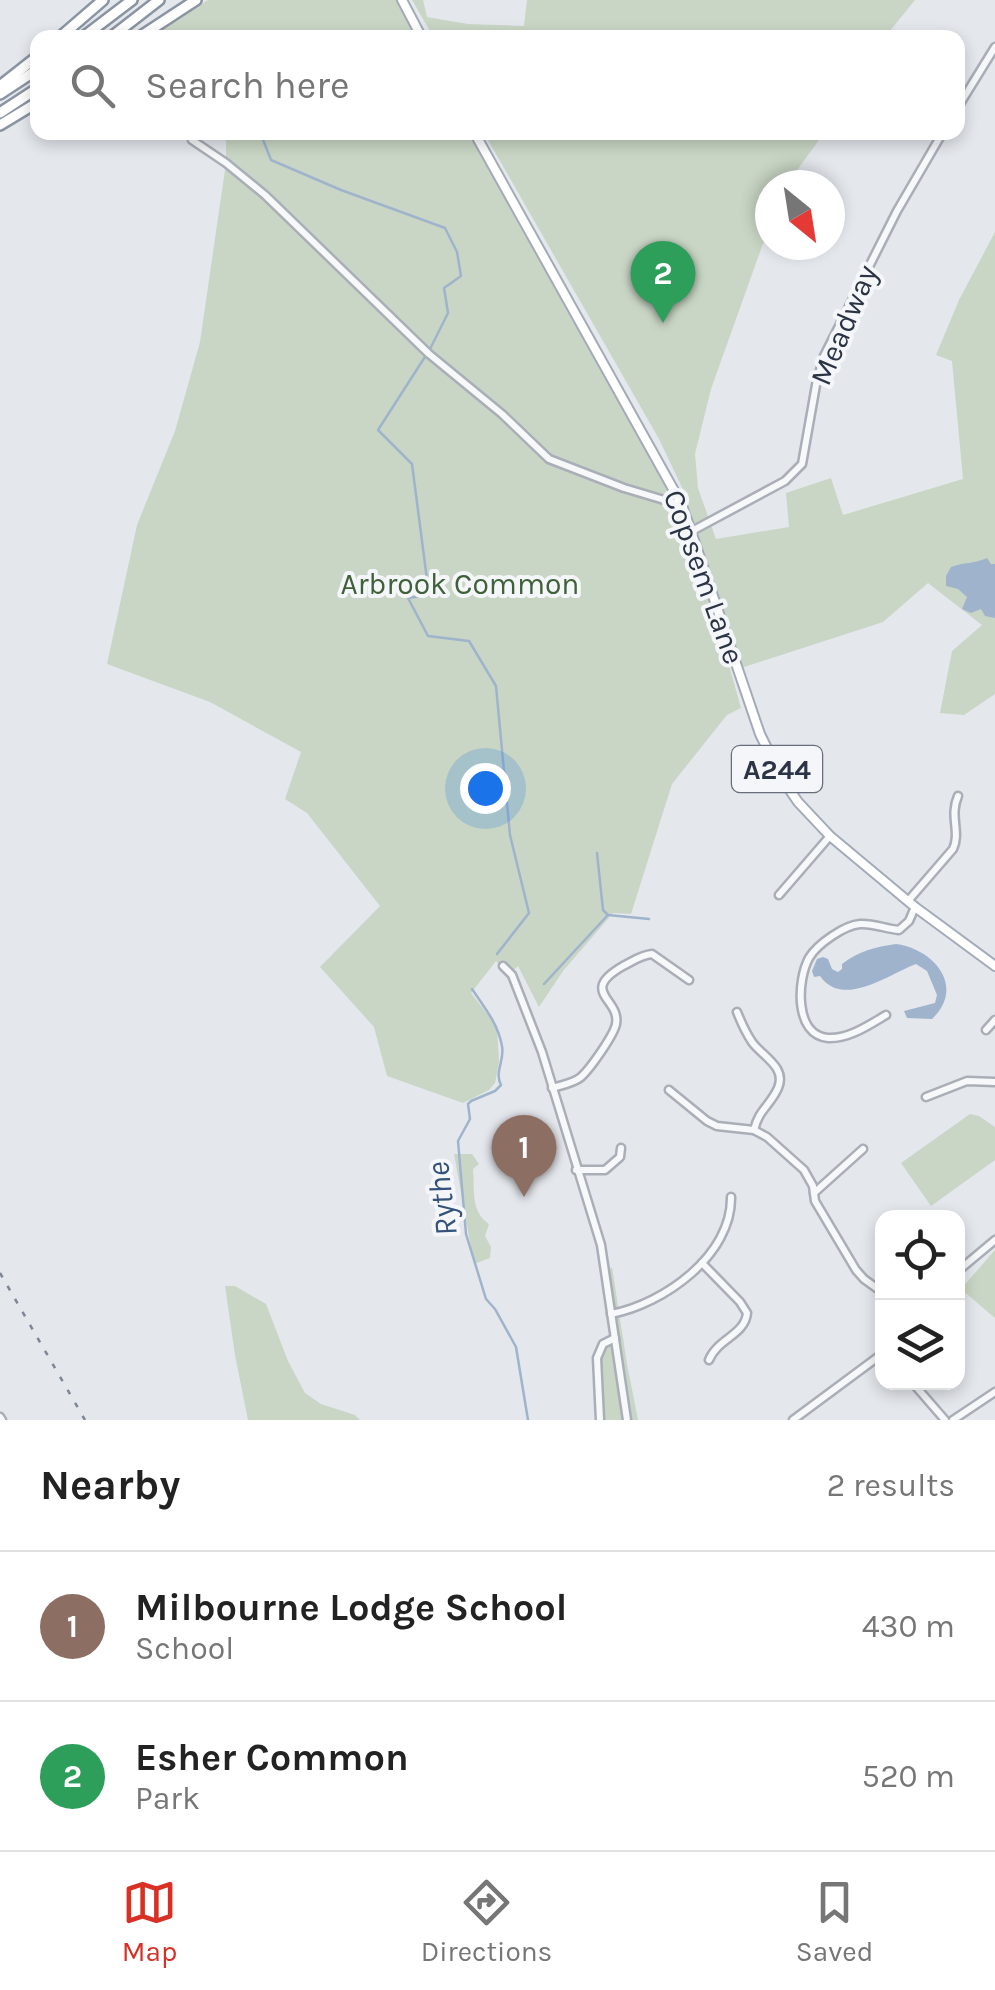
<!DOCTYPE html>
<html lang="en">
<head>
<meta charset="utf-8">
<style>
	:root { --surface:#fff; --page:#f6f6f6; --text:#222; --muted:#767676; --line:#e0e0e0; --accent:#d93025 }
	body { margin:0; font-family:Karla,sans-serif; background:var(--page); color:var(--text) }
	.controls { position:absolute; right:30px; bottom:30px; display:grid; overflow:hidden; border-radius:20px; box-shadow:0 5px 15px #0003 }
	.controls button { width:90px; height:90px; display:grid; place-items:center; padding:0; border:0; border-bottom:2px solid var(--line); background:var(--surface); color:var(--text); font:50px sans-serif }
	.compass { position:absolute; left:755px; top:170px; width:90px; height:90px; border-radius:50%; background:var(--surface); box-shadow:0 5px 15px #0003; rotate:150deg }
	.you { position:absolute; left:485px; top:788px; width:35px; height:35px; margin:-25px; border:8px solid #fff; border-radius:50%; background:#1a73e8; box-shadow:0 0 0 15px #1a73e833 }
	.badge { display:grid; place-items:center; width:65px; height:65px; border-radius:50%; background:var(--accent); color:#fff; font-size:32px; font-weight:700 }
	.pin { position:absolute; translate:-50% -82px; filter:drop-shadow(0 2px 5px #0008) }
	.pin::after { content:''; position:absolute; top:52px; width:35px; height:30px; background:inherit; clip-path:polygon(0 0,100% 0,50% 100%) }
	.list { margin:0; padding:0; list-style:none }
	h2 { display:flex; justify-content:space-between; align-items:center; height:130px; margin:0; padding:0 40px; font-size:42px }
	h2 small { font-size:32px; font-weight:400; color:var(--muted) }
	.list li { display:grid; grid-template-columns:65px 1fr auto; gap:30px; align-items:center; box-sizing:border-box; height:150px; padding:0 40px; border-top:2px solid var(--line) }
	.list b { display:block; font-size:38px; white-space:nowrap }
	.list p { margin:0; font-size:32px; white-space:nowrap; color:var(--muted) }
	.list em { font-size:32px; font-style:normal; color:var(--muted) }
	.icon { flex:none; width:55px; height:55px; fill:none; stroke:currentColor; stroke-width:2; stroke-linecap:round; stroke-linejoin:round }
	.map { position:relative; flex:none; width:995px; height:1420px; overflow:hidden }
	.search { position:absolute; background:var(--surface); box-shadow:0 5px 15px #0003; left:30px; right:30px; top:30px; height:110px; display:flex; align-items:center; gap:25px; box-sizing:border-box; padding:0 35px; border-radius:20px; color:var(--muted); font-size:38px }
	.sheet { height:430px; background:var(--surface) }
	nav { display:flex; justify-content:space-around; align-items:center; box-sizing:border-box; height:140px; border-top:2px solid var(--line); background:var(--surface); font-size:28px; color:var(--muted) }
	nav a { display:grid; justify-items:center; gap:5px }
	nav .on { color:var(--accent) }
	.map>svg:first-child { display:block }
</style>
</head>
<body>
<div class="map">
<svg width="995" height="1420" viewBox="0 0 995 1420">
	<rect width="100%" height="100%" fill="#e4e7ec"/>
	<g fill="#c9d6c5">
		<polygon points="208,0 398,0 419,37 146,38"/>
		<polygon points="412,0 423,0 427,17 468,24 524,26 527,0 915,0 885,37 434,38"/>
		<polygon points="226,133 469,133 666,482 698,555 741,708 727,715 672,784 631,914 613,913 563,971 539,1007 518,966 509,974 496,961 471,993 497,1026 499,1062 495,1083 489,1090 463,1103 387,1076 374,1027 320,967 380,906 307,813 285,799 301,752 210,702 107,664 137,525 175,431 200,342 226,163"/>
		<polygon points="484,133 824,133 790,180 798,185 770,185 770,224 711,389 695,454 698,488 716,539 789,527 786,493 831,478 843,515 963,479 952,361 936,355 959,300 995,232 995,694 964,715 940,713 952,651 982,625 928,583 883,622 741,668 700,544 687,498 659,439"/>
		<polygon points="970,1114 979,1116 995,1127 995,1160 931,1206 901,1163"/>
		<path d="M454,1154H472L479,1164L473,1169C475,1190 470,1211 489,1224L485,1236L491,1247L490,1258L474,1264Z"/>
		<polygon points="995,1250 995,1318 961,1289"/>
		<polygon points="612,1267 627,1364 638,1420 604,1420 601,1358 602,1350 619,1340 609,1270"/>
		<polygon points="225,1286 235,1286 266,1304 288,1361 305,1393 321,1404 355,1415 360,1420 248,1420 235,1355"/>
	</g>
	<g fill="#9fb4cc">
		<path d="M987,558L991,564H995V618L985,616L981,609L971,613L962,609L967,597L958,589L946,586V576L951,567C964,562 973,564 987,558Z"/>
		<path d="M896,944C934,949 966,987 932,1019L907,1018L904,1011L935,1003L937,995L927,971L916,964C889,974 843,1009 820,976L814,977L812,971L817,959L823,957L828,959L832,969L838,972L842,969V964C859,951 875,947 896,944Z"/>
	</g>
	<g fill="none" stroke-linecap="round" stroke-linejoin="round">
		<g stroke="#9fb4cc" stroke-width="2.5">
			<polyline points="260,132 271,160 341,190 445,228 457,252 461,276 444,288 448,313 430,349 378,430 412,464 429,595 408,598 428,636 469,641 496,686 510,835 529,913 497,954"/>
			<polyline points="597,853 603,910 608,915 649,919"/>
			<polyline points="544,984 607,916"/>
			<path d="M472,989C485,1008 498,1024 502,1046C505,1060 494,1072 501,1085L495,1091L471,1101L468,1104L470,1119L458,1141L466,1234L486,1299L495,1309L516,1347L528,1420"/>
		</g>
		<g stroke="#a9aeb7" stroke-width="11">
			<g id="minor">
				<polyline points="958,107 995,47"/>
				<polyline points="192,140 226,163 265,195 429,354 502,414 549,459 624,488 681,505"/>
				<polyline points="692,531 785,481 802,464 816,385 824,356 897,211 943,132"/>
				<polyline points="779,895 830,836"/>
				<path d="M908,901L953,849C961,832 949,816 958,796"/>
				<polyline points="503,966 512,975 542,1052 601,1245 627,1420"/>
				<path d="M886,1015C869,1025 849,1039 828,1038C794,1035 797,980 809,958C817,944 845,925 860,924C873,923 886,929 899,930L909,921L915,907"/>
				<polyline points="986,1030 995,1020"/>
				<path d="M552,1088C562,1085 574,1083 581,1077C590,1069 614,1035 616,1024C621,999 578,992 623,966C633,961 641,955 652,954L689,980"/>
				<path d="M669,1090L707,1121L717,1126L754,1130C759,1109 770,1106 778,1088C787,1067 762,1056 752,1042C746,1033 741,1022 737,1012"/>
				<polyline points="926,1097 967,1081 995,1082"/>
				<polyline points="754,1130 767,1137 804,1170 813,1186 815,1201 856,1270 864,1279 882,1292"/>
				<polyline points="576,1170 605,1170 620,1157 621,1148"/>
				<polyline points="814,1193 863,1149"/>
				<path d="M702,1263L740,1302L747,1313C745,1335 717,1339 709,1360"/>
				<polyline points="958,1271 995,1240"/>
				<path d="M611,1314C664,1304 732,1255 731,1197"/>
				<polyline points="912,1382 945,1420"/>
				<polyline points="0,1417 2,1420"/>
				<polyline points="600,1420 597,1358 603,1344 615,1338"/>
				<polyline points="793,1420 882,1354"/>
				<polyline points="953,1420 995,1392"/>
			</g>
		</g>
		<g stroke="#a3abb8" stroke-width="12">
			<g id="major">
				<polyline points="402,0 422,38"/>
				<polyline points="474,132 682,505 760,734 781,777 798,802 830,836 915,907 995,966"/>
			</g>
		</g>
		<g stroke="#8b94a3" stroke-width="14">
			<g id="highway">
				<polyline points="59,38 103,0"/>
				<polyline points="82,38 132,0"/>
				<polyline points="110,38 159,0"/>
				<polyline points="138,38 196,0"/>
				<polyline points="0,86 38,56"/>
				<polyline points="0,94 38,69"/>
				<polyline points="0,113 38,88"/>
				<polyline points="0,125 38,102"/>
			</g>
		</g>
		<use href="#minor" stroke="#f7f8fa" stroke-width="6"/>
		<use href="#major" stroke="#fff" stroke-width="8"/>
		<use href="#highway" stroke="#fff" stroke-width="9"/>
		<polyline stroke="#7d8696" stroke-width="2.5" stroke-dasharray="5 10" stroke-linecap="butt" points="0,1273 85,1420"/>
	</g>
	<g text-anchor="middle" dominant-baseline="central" stroke-width="8" stroke-linejoin="round" paint-order="stroke">
		<rect fill="#f4f6f9" stroke="#676e7b" stroke-width="2.5" x="732" y="746" width="90" height="46" rx="8"/>
		<g font-size="28" font-weight="bold" fill="#2b3445">
			<text x="777" y="769">A244</text>
		</g>
		<g font-size="30" fill="#2b3445" stroke="#f4f6f9">
			<text transform="translate(844 325) rotate(-67)">Meadway</text>
			<text transform="translate(704 577) rotate(70)">Copsem Lane</text>
		</g>
		<g font-size="30" fill="#3f6138" stroke="#f4f6f9">
			<text x="460" y="584">Arbrook Common</text>
		</g>
		<g font-size="32" font-style="italic" fill="#34527a" stroke="#f4f6f9">
			<text transform="translate(442 1199) rotate(-97)">Rythe</text>
		</g>
	</g>
</svg>
<div class="controls">
<button><svg class="icon" aria-label="locate" viewBox="0 0 24 24"><circle cx="12" cy="12" r="6"/><path d="M12 2v4M12 18v4M2 12h4M18 12h4"/></svg></button>
<button><svg class="icon" aria-label="layers" viewBox="0 0 24 24"><path d="M12 4l9 5-9 5-9-5zM3 14l9 5 9-5"/></svg></button>
</div>
<svg class="compass" viewBox="-18 -18 36 36"><path d="M0-13l5 13h-10z" fill="#e53935"/><path d="M0 13l5-13h-10z" fill="#767676"/></svg>
<div class="you"></div>
<div class="pin badge" style="left:524px;top:1197px;background:#8d6e63">1</div>
<div class="pin badge" style="left:663px;top:323px;background:#2e9e5b">2</div>
<div class="search"><svg class="icon" aria-label="search" viewBox="0 0 24 24"><circle cx="10" cy="10" r="6"/><path d="M15 15l6 6"/></svg>Search here</div>
</div>
<section class="sheet">
<h2>Nearby<small>2 results</small></h2>
<ul class="list">
<li><span class="badge" style="background:#8d6e63">1</span><div><b>Milbourne Lodge School</b><p>School</p></div><em>430 m</em></li>
<li><span class="badge" style="background:#2e9e5b">2</span><div><b>Esher Common</b><p>Park</p></div><em>520 m</em></li>
</ul>
</section>
<nav>
<a class="on"><svg class="icon" aria-label="map" viewBox="0 0 24 24"><path d="M3 6l6-2 6 2 6-2v14l-6 2-6-2-6 2zM9 4v14M15 6v14"/></svg>Map</a>
<a><svg class="icon" aria-label="directions" viewBox="0 0 24 24"><path d="M12 3l9 9-9 9-9-9zM9 14v-3h6M13 9l2 2-2 2"/></svg>Directions</a>
<a><svg class="icon" aria-label="saved" viewBox="0 0 24 24"><path d="M7 4h10v16l-5-4-5 4z"/></svg>Saved</a>
</nav>
</body>
</html>
